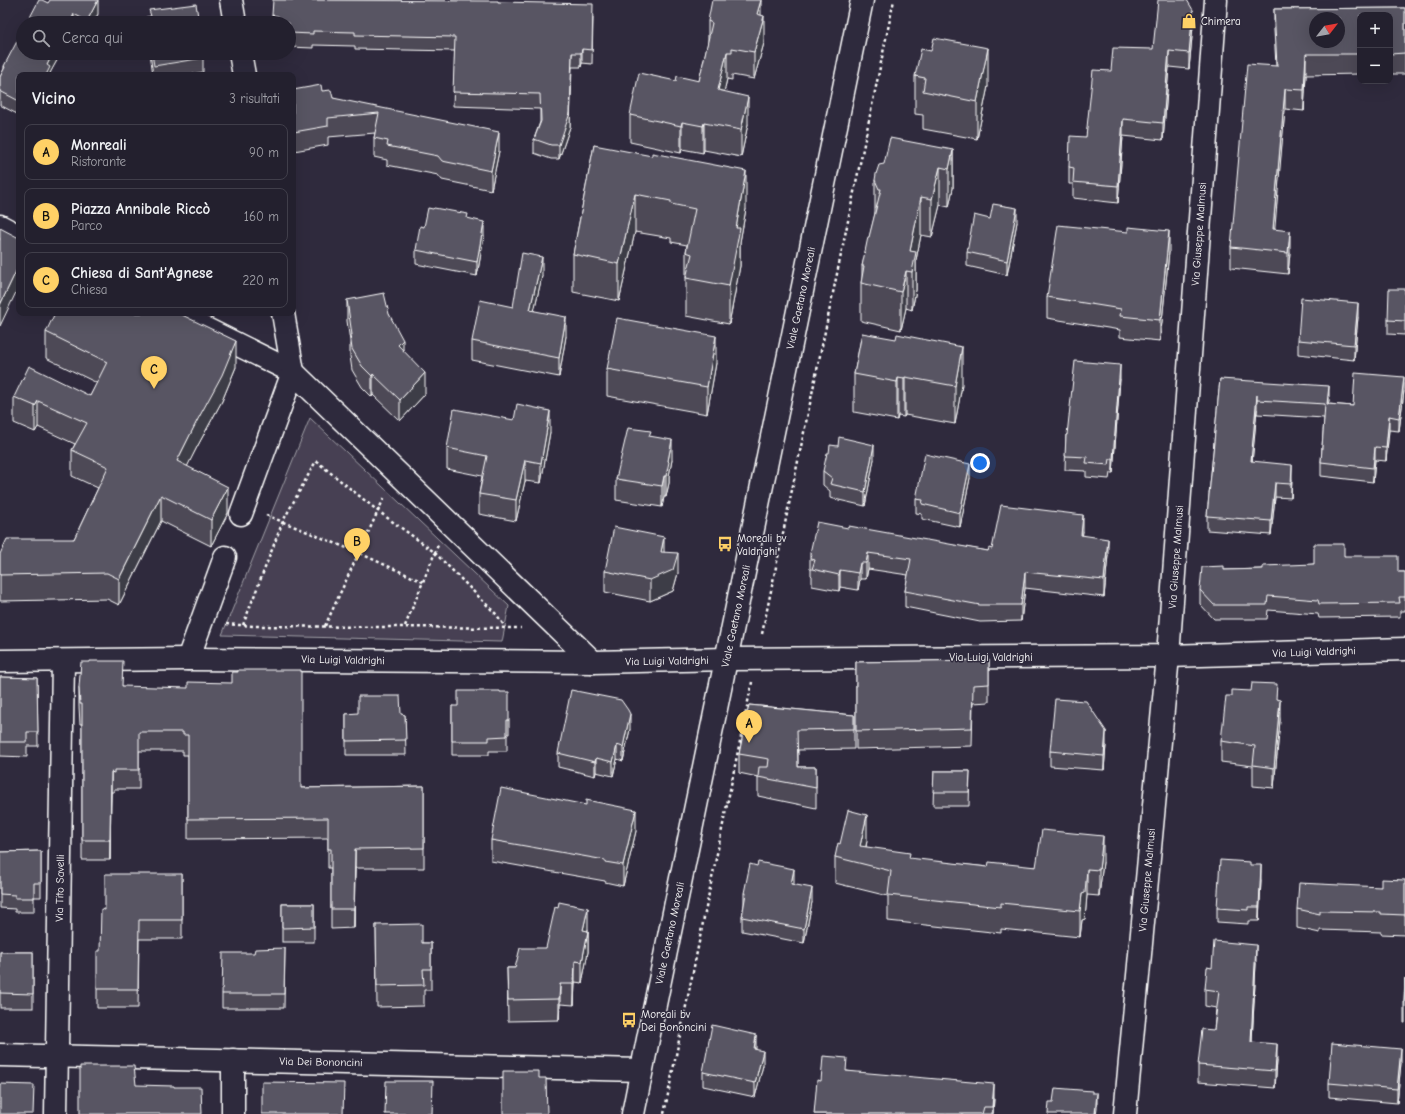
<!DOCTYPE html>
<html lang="it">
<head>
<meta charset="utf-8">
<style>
	:root { --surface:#23202e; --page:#2b2836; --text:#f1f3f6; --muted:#a3a3aa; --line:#403e4a; --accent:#ffd166 }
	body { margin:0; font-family:"Comic Neue",sans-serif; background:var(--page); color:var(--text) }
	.controls { position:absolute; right:12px; top:12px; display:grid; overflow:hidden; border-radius:8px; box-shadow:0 4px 16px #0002 }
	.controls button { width:36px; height:36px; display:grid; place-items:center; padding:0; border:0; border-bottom:1px solid var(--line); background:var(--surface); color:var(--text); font:20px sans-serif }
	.compass { position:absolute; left:1309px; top:12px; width:36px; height:36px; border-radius:50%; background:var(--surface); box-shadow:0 4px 16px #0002; rotate:59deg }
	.you { position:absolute; left:980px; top:463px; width:14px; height:14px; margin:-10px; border:3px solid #fff; border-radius:50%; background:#1a73e8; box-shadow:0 0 0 6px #1a73e833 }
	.badge { display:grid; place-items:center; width:26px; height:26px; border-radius:50%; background:var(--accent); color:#111; font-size:13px; font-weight:700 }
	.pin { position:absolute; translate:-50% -33px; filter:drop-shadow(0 1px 2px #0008) }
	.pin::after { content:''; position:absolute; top:21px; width:14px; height:12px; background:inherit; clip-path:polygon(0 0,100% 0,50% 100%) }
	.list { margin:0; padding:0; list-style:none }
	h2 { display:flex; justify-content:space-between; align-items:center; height:52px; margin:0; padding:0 16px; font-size:17px }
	h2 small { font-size:13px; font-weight:400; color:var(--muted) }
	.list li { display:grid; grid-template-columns:26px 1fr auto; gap:12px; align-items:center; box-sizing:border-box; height:56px; margin:0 8px 8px; padding:0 8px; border:1px solid var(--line); border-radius:8px }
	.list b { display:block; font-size:15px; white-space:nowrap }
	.list p { margin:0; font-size:13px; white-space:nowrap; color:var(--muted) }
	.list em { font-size:13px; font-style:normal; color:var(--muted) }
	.icon { flex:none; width:22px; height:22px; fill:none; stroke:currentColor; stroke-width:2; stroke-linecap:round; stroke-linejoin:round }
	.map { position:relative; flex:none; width:1405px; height:1114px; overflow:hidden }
	.search { position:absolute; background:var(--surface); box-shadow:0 4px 16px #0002; left:16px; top:16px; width:280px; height:44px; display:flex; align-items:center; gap:10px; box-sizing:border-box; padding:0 14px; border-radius:22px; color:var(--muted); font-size:15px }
	.panel { position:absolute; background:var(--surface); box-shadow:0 4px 16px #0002; left:16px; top:72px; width:280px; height:244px; border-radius:8px }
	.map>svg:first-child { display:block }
</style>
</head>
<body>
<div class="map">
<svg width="1405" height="1114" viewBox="0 0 1405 1114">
	<rect width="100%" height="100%" fill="#2f2a3d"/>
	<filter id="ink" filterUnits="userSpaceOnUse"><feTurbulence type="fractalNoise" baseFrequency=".025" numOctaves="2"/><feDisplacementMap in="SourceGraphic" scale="8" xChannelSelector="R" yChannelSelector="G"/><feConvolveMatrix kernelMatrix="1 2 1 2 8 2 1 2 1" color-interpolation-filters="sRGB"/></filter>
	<g filter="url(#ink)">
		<polygon fill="#464152" stroke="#a2a0a8" points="310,418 509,606 502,642 222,635"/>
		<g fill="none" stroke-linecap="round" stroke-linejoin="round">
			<g stroke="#fff" stroke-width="25">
				<g id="minor">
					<polyline points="231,0 235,23"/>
					<polyline points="240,53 244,75"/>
					<polyline points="0,226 19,236"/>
					<polyline points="174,313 293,372"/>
					<polyline points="283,313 293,372"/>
					<polyline points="241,514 293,372 593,662"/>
					<polyline points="188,659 225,557"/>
					<polyline points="0,661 188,659 593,662 727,659 1168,656 1405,649"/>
					<polyline points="0,1055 641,1070"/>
					<polyline points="56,1114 63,661"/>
					<polyline points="233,1114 233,1060"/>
					<polyline points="633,1114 651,1024 862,0"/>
					<polyline points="1125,1114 1168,656 1216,0"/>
				</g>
			</g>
			<g stroke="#fff" stroke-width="2.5" stroke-dasharray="3 3" stroke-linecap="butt">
				<polyline points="266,515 359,553 423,582"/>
				<polyline points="226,624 253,626 521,628"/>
				<polyline points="243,625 283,521 316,461 378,511 433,551 497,615 505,627"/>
				<polyline points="325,626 385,496"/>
				<polyline points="405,626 438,545"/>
				<polyline points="762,634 894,0"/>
				<polyline points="664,1114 752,682"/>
			</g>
			<use href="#minor" stroke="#2f2a3d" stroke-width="22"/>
		</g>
		<g fill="#4d4956" stroke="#fff">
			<polygon points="450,1 498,2 593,18 592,64 582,63 581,67 572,67 570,127 559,159 551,159 534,153 534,139 540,122 540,109 453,106 455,51 355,49 355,46 313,45 313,48 289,47 289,23 272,23 272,15"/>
			<polygon points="48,3 98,14 93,23 27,23"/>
			<polygon points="1405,8 1405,74 1390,74 1390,15 1360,15 1360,74 1306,75 1304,111 1285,109 1274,229 1290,252 1288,274 1231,268 1231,247 1276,66 1274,30 1274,9"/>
			<polygon points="761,15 764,43 754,79 732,75 732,80 727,79 724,92 748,124 741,157 704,150 703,153 682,149 681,153 630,142 630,115 676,81 699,81 708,42 708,21"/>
			<polygon points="1193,26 1189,69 1169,67 1163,140 1123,136 1118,203 1073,198 1073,184 1069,184 1069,167 1086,137 1111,71 1153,49"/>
			<polygon points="23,53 61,53 50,73 50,75 19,75 19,115 0,105 0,77 4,69 4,66"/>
			<polygon points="150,53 203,53 203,72 188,75 153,75"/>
			<polygon points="915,76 988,86 977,139 923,129 923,115 915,114"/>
			<polygon points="293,90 322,91 333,98 499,151 491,190 442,180 438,175 387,165 387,160 374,157 374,138 375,133 328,137 328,145 294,151 293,146"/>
			<polygon points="594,145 746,209 740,242 740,266 729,324 686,316 686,252 687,245 671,242 671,238 635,232 619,301 573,292 573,254"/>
			<polygon points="953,150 953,188 949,207 940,205 932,237 921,235 916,260 916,290 912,310 906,308 901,330 861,321 861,283 862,277 862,266 875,214 875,180"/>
			<polygon points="468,219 484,236 477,276 416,264 416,250 424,227"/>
			<polygon points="990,219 1017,222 1007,275 967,266 967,252"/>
			<polygon points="1169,252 1160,341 1120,337 1120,330 1047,318 1047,297"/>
			<polygon points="542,276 534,311 566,336 559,377 472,360 472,341 513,307"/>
			<polygon points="1405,289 1405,335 1388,334 1388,320"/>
			<polygon points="347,300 389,314 403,350 425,394 400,421 373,395 372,397 362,387 352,370 350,356 350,341 347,321"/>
			<polygon points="1358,317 1354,360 1298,354 1298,340"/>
			<polygon points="46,332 236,367 222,401 197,447 187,466 228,513 211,546 161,521 119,605 107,599 0,601 0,554 74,539 98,488 72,476 72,450 75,444 38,427 35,432 14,423 14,397 90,396 97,383 46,358"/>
			<polygon points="862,333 962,385 955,424 905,415 904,417 898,416 897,420 854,412 854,374"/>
			<polygon points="716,363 707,414 607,396 607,369"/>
			<polygon points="1120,379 1113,473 1110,473 1109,479 1086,477 1086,471 1065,470 1066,435 1067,435"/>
			<polygon points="1220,379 1329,400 1328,404 1353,406 1404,391 1399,431 1389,430 1386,461 1375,460 1373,482 1321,476 1321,462 1324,418 1257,414 1257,409 1252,461 1292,479 1291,498 1275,497 1271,535 1207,530 1207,516"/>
			<polygon points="550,432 541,483 525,481 516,521 479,514 479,494 482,476 447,469 447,448"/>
			<polygon points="651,436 672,460 669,476 669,483 666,497 664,497 662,507 616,500 616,479"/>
			<polygon points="874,459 865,506 830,498 830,491 823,485 823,471"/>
			<polygon points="970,478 960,527 922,519 922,514 916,513 916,499"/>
			<polygon points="848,528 988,551 992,549 1083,531 1082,536 1108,555 1104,597 1025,588 1021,621 980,622 905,607 905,591 908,575 868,569 866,579 860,579 858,590 840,587 839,591 812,586 812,576 811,575 811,569 810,569 810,553"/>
			<polygon points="664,552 678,573 673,591 650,601 605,592 605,571"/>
			<polygon points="1344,556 1398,572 1405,572 1405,611 1400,611 1400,617 1319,618 1318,614 1268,610 1267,619 1214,619 1200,604 1200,590 1224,570 1263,569 1314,564"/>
			<polygon points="989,660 989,702 973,703 972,746 856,749 856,662"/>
			<polygon points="0,677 37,678 38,746 27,746 27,757 0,756"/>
			<polygon points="123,686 301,788 424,786 424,868 355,868 354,928 331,929 331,868 328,868 328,838 188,839 188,755 183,755 183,751 139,751 139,789 114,789 114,792 111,792 110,860 82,860 82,724 80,724 79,706 79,687"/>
			<polygon points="1277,699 1280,720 1274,788 1253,786 1253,766 1221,762 1221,741"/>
			<polygon points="749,705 854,715 854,749 798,750 798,767 816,767 816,808 758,796 758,777 739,773 739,754"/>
			<polygon points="452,706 509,720 509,734 507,734 507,751 489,751 489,755 452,755"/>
			<polygon points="346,714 405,715 406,755 346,755"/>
			<polygon points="630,729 623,761 617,759 613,776 596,772 595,776 558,767 558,753"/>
			<polygon points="1106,745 1104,770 1050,766 1050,751"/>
			<polygon points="934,771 970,771 969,806 933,806"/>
			<polygon points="636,831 623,886 605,882 605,881 491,861 491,840"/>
			<polygon points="867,841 866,847 910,859 988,867 1036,867 1103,862 1099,896 1087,895 1085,919 1082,920 1080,937 1001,929 1001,933 888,921 888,896 835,883 835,857 840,844"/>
			<polygon points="41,851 41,897 34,897 34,912 15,912 15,909 0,908 0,852"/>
			<polygon points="1250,865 1261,880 1259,921 1248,921 1248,924 1217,922 1217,908"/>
			<polygon points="182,874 182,939 139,939 138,1008 97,1008 97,989 105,910"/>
			<polygon points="1405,880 1405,935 1381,934 1381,932 1320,930 1320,933 1297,928 1297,909 1381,887"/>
			<polygon points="794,884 812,902 804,943 742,931 742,917 744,904 744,893"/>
			<rect x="282" y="904" width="32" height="38"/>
			<polygon points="376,925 422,943 431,943 431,990 424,990 424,1006 377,1007"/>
			<polygon points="588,929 588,952 582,983 575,982 574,1005 560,1004 559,1020 508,1021 507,968 515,968 546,948"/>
			<polygon points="285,948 284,1008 222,1008 222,994 254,953"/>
			<rect x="0" y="952" width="33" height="56"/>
			<polygon points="1256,963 1252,1042 1277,1061 1275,1088 1198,1082 1198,1065 1214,1030 1216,1008 1205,1006 1205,989 1212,968"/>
			<polygon points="1405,978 1405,1023 1404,1023 1404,1002"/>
			<polygon points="756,1050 763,1065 755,1097 703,1086 703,1072"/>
			<polygon points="1401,1063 1397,1103 1329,1097 1329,1083"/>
			<polygon points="847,1071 994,1098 993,1114 814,1114 821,1081"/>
		</g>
		<g fill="#3e3c46" stroke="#fff">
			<polygon points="98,0 98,14 93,23 87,23 87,21"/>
			<polygon points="761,0 761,27 757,14"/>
			<polygon points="1193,10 1193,26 1189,69 1189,53"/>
			<polygon points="74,14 74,23 70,23"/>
			<polygon points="764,16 764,43 754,79 754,52"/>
			<polygon points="988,48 988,86 977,139 977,102"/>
			<polygon points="582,49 582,63 581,67 581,53"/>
			<polygon points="1169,51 1169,67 1163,140 1163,123"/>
			<polygon points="727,52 727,79 718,118 718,90"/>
			<polygon points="53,53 61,53 50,73 50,75 46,75 47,65"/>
			<polygon points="572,53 570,127 559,159 559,145"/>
			<polygon points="1306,54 1306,75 1304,111 1304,90"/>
			<polygon points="1285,89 1285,109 1273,250 1273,229"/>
			<polygon points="748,97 748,124 741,157 741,130"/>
			<polygon points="1123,119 1123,136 1118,203 1118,186"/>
			<polygon points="682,122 682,149 681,153 681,126"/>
			<polygon points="704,123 704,150 703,153 703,126"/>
			<polygon points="499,132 499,151 491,190 491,171"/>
			<polygon points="953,150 953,188 949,207 949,169"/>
			<polygon points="940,167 940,205 932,237 932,199"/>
			<polygon points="746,171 746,209 740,242 740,266 729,324 729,286 736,228"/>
			<polygon points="635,194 635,232 619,301 619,264"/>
			<polygon points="921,197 921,235 916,260 916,290 912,310 912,272 910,251"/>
			<polygon points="1017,208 1017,222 1007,275 1007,261"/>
			<polygon points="484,222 484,236 477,276 477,262"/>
			<polygon points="1169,231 1169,252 1160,341 1160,320"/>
			<polygon points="1290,231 1290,252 1288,274 1288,253"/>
			<polygon points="542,257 542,276 530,329 530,310"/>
			<polygon points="19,265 19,286 0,326 0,305"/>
			<polygon points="906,271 906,308 901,330 901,292"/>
			<polygon points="1358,303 1358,317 1354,360 1354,345"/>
			<polygon points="566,317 566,336 559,377 559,358"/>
			<polygon points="716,336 716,363 707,414 707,387"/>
			<polygon points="403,340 403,361 398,345"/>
			<polygon points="236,341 236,367 222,401 197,447 177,487 177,461"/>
			<polygon points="962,347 962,385 955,424 955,386"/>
			<polygon points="1120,365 1120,379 1113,473 1113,459"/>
			<polygon points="425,373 425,394 400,421 400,400"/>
			<polygon points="373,374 373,395 372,397 372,376"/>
			<polygon points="905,377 905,415 904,417 904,379"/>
			<polygon points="1404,377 1404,391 1399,431 1399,418"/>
			<polygon points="898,378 898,416 897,420 897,382"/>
			<polygon points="1329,386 1329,400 1327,418 1327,404"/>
			<polygon points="1257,395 1257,409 1251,475 1251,461"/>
			<polygon points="38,401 38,427 35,432 35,406"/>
			<polygon points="550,411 550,432 541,483 541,463"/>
			<polygon points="1389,416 1389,430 1386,461 1386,448"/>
			<polygon points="672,440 672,460 669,476 669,483 666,497 666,476 668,461"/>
			<polygon points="874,445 874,459 865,506 865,492"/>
			<polygon points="1375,447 1375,460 1373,482 1373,468"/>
			<polygon points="525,460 525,481 516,521 516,500"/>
			<polygon points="970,464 970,478 960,527 960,513"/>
			<polygon points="1292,465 1292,479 1291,498 1291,484"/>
			<polygon points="664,476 664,497 662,507 662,486"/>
			<polygon points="1275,483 1275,497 1271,535 1271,521"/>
			<polygon points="228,487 228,513 211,546 211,520"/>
			<polygon points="161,495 161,521 119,605 119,579"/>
			<polygon points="1083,515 1083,531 1081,552 1081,535"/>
			<polygon points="664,537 664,558 661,552"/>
			<polygon points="1108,539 1108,555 1104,597 1104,580"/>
			<polygon points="678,553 678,573 673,591 650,601 650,580"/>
			<polygon points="868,553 868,569 866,579 866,563"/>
			<polygon points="860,563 860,579 858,590 858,573"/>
			<polygon points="840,570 840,587 839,591 839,575"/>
			<polygon points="1025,572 1025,588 1021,621 1021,605"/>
			<polygon points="1280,700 1280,720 1274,788 1274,768"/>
			<polygon points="630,714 630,729 623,761 623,747"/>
			<polygon points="1106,731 1106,745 1104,770 1104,756"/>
			<polygon points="617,745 617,759 613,776 613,762"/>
			<polygon points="596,758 596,772 595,776 595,762"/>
			<polygon points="111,772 111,792 110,860 110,840"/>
			<polygon points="636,810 636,831 623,886 623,865"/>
			<polygon points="867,815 867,841 862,864 860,846"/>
			<polygon points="1103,836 1103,862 1099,896 1099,870"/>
			<polygon points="355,849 355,868 354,928 354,909"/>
			<polygon points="1261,865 1261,880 1259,921 1259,907"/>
			<polygon points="794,869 794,883 791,898 791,884"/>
			<polygon points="1087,869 1087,895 1085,919 1082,920 1080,937 1080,911 1082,894"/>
			<polygon points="812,888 812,902 804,943 804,929"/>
			<polygon points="588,908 588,929 583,950 583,930"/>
			<polygon points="588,931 588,952 582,983 582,962"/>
			<polygon points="1256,945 1256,963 1251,1060 1251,1042"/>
			<polygon points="575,961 575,982 574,1005 574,984"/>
			<polygon points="560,984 560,1004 559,1020 559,999"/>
			<polygon points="756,1035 756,1049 754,1049"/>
			<polygon points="1277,1044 1277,1061 1275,1088 1275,1071"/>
			<polygon points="1401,1049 1401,1063 1397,1103 1397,1089"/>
			<polygon points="763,1051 763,1065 755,1097 755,1083"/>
			<polygon points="994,1084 994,1098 993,1114 992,1114"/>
			<polygon points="1097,1093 1097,1108 1096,1114 1095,1114"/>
		</g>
		<g fill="#595564" stroke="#fff" fill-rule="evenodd">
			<polygon points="39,0 42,0 48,3 50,0 98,0 87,21 74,14 70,23 27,23"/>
			<polygon points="273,0 498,1 498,2 593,4 592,50 582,49 581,53 572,53 570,113 559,145 551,145 534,139 541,121 540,94 453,92 455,37 355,35 355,32 313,31 313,34 289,33 289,23 278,23 278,16 272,15"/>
			<polygon points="712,0 761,0 757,14 764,16 754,52 732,48 732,52 727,52 718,90 748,97 741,130 704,123 703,126 682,122 681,126 630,115 639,73 676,81 677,76 699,81 712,23 708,21"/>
			<polygon points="1158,0 1187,0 1193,10 1189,53 1169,51 1163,123 1123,119 1118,186 1073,182 1074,168 1069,167 1070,136 1086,137 1093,70 1111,71 1113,48 1153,49"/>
			<polygon points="196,4 199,23 147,23 146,17 151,16 149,10"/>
			<path d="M1405,8V53L1390,54V15H1360V54H1306L1304,90L1285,89L1273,229L1290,231L1288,253L1231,247L1247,64L1277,66L1274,9ZM1315,18H1339V42H1315Z"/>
			<polygon points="23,30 23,53 53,53 47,65 50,67 46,75 19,75 19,101 0,91 0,77 5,67 4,66"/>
			<polygon points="934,38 988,48 977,102 923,91 925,78 915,76 921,49 931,51"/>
			<polygon points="152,53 203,53 203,58 154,66"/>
			<polygon points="321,85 322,91 331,90 333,98 499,132 491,171 442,161 438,156 387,146 388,141 374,138 379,113 328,118 328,126 294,132 293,127 293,90"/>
			<polygon points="890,138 953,150 949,169 940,167 932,199 921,197 910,251 916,252 912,272 906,271 901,292 861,283 864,266 862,266 868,237 869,237 881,189 879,189 875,180 876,174 879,165 884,164"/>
			<polygon points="594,145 652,156 652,153 746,171 736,228 740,228 729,286 686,278 692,254 686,252 695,209 671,204 671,201 635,194 619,264 573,254"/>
			<polygon points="993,204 1017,208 1007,261 967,252 974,215 990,219"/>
			<polygon points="428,208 433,209 434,208 468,214 467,218 484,222 477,262 416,250 420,226 424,227"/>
			<polygon points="1058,225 1128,232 1128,227 1169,231 1160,320 1120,316 1121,309 1047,297"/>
			<polygon points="0,228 19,238 19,265 0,305"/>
			<polygon points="522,253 542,257 530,310 566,317 559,358 472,341 480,300 513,307"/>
			<polygon points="1389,289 1405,289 1405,321 1388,320"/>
			<polygon points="384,293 389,314 403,340 398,345 425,373 400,400 373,374 372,376 362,366 352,349 350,335 352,335 347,300"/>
			<polygon points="1301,298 1358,303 1354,345 1298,340"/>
			<polygon points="55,313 178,313 236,341 222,375 197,421 177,461 228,487 211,520 161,495 119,579 107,573 0,575 0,554 7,539 74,539 108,467 72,450 87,423 38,401 35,406 14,397 29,366 90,396 107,362 46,332"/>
			<polygon points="617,318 716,336 707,387 607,369"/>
			<polygon points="862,333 896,339 897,334 962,347 955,386 905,377 904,379 898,378 897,382 854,374"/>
			<polygon points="1075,361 1120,365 1113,459 1110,459 1109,465 1086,463 1087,457 1065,456 1066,435 1067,435"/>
			<polygon points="1355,373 1404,377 1399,418 1389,416 1386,448 1375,447 1373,468 1321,462 1325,404 1257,400 1257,395 1251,461 1292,465 1291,484 1275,483 1271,521 1207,516 1220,379 1329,386 1327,404 1353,406"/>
			<polygon points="517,404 550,411 541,463 525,460 516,500 479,494 487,456 447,448 454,409 514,420"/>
			<polygon points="628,428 651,431 649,436 672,440 668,461 669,462 666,476 664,476 662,486 616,479"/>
			<polygon points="839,437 874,445 865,492 830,484 832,478 823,471 827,453 829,453 830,445 838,446"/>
			<polygon points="925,454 970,464 960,513 922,504 923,500 916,499"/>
			<polygon points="1001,505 1083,515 1081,535 1108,539 1104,580 1025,572 1021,605 980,605 905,591 911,559 868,553 866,563 860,563 858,573 840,570 839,575 812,569 815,560 811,559 812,554 810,553 817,522 848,528 849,526 988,551 989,548 992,549"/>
			<polygon points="614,527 664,537 661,552 678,553 673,570 650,580 605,571"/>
			<polygon points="1314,544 1344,544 1344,556 1398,556 1398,572 1405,572 1405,597 1399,597 1400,603 1319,604 1318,600 1268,596 1267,605 1214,605 1200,590 1202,567 1224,566 1224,570 1263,569 1263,566 1314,564"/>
			<polygon points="989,660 989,684 973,685 972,728 856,731 856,662"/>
			<polygon points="90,661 123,661 122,686 188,688 188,682 232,683 232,672 238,672 238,670 301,670 301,788 424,786 424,848 355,849 354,909 331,909 331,849 328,849 328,818 188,819 188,735 183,735 183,732 139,732 139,770 114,770 114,773 111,772 110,840 82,840 82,704 80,704 79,687 81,662 90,662"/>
			<polygon points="0,677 37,678 38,732 27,732 27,742 0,742"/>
			<polygon points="1252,683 1277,684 1276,699 1280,700 1274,768 1253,765 1255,746 1221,741 1226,696 1232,696 1232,690 1251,691"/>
			<polygon points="571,690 621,700 628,710 630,714 623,747 617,745 613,762 596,758 595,762 558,753"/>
			<polygon points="458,691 500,691 500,692 509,692 509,720 507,720 507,736 489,737 489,741 452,741 452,706 458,706"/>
			<polygon points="358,696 400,696 401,714 405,715 406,740 346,741 346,714 358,713"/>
			<polygon points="1055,699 1086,701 1106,731 1104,756 1050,751"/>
			<polygon points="749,705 854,715 854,729 797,730 798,767 816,767 816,788 758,777 759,767 768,767 769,759 739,754"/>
			<polygon points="934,771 970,771 969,792 933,792"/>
			<polygon points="501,788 586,805 586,800 636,810 623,865 605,862 605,860 491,840"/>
			<polygon points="848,810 867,815 860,846 910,853 909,858 988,867 989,862 1036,867 1042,830 1103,836 1099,870 1087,869 1085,893 1082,894 1080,911 1001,903 1001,907 888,895 891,871 835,857 838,843 840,844"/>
			<polygon points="41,851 41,883 34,883 34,898 15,898 15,895 0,894 0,852"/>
			<polygon points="1220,860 1250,862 1250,865 1261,865 1259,907 1248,907 1248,910 1217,908"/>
			<polygon points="758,862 794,869 791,884 812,888 804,929 742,917 746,893 744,893 750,864 757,866"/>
			<polygon points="105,874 182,874 182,920 139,920 138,989 97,989 97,951 100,951 101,909 105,910"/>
			<polygon points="1381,879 1405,880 1405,915 1381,914 1381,912 1320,911 1320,914 1297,909 1299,883 1381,887"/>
			<polygon points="559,902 588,908 583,930 588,931 582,962 575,961 574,984 560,984 559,999 508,1000 507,968 515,968 520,948 546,948 555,907 558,908"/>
			<polygon points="282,904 314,904 314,927 282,928"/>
			<polygon points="422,924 422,943 431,943 431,969 423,969 424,985 377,986 376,925"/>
			<polygon points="1214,941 1256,945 1251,1042 1277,1044 1275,1071 1198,1065 1202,1029 1214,1030 1219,991 1205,989 1207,967 1212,968"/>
			<polygon points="285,948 284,994 222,994 223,953 254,953 255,949"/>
			<polygon points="0,952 33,952 33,994 0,993"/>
			<polygon points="1405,978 1405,1002 1404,1002"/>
			<polygon points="712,1025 756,1035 754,1049 763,1051 755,1083 703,1072"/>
			<polygon points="1332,1043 1401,1049 1397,1089 1329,1083"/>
			<polygon points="823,1056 847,1058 846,1071 994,1084 992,1107 984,1107 982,1114 814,1114 817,1080 821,1081"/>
			<polygon points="80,1066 134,1066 136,1085 174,1086 174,1087 201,1087 202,1114 80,1114"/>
			<polygon points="503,1071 539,1071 539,1078 546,1078 547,1114 503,1114"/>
			<polygon points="386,1081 433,1081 432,1114 385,1114"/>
			<polygon points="262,1082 344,1083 343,1114 262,1114"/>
			<polygon points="0,1084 34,1085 33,1114 0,1114"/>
			<polygon points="1055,1088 1092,1091 1092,1093 1097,1093 1095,1114 1048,1114 1049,1102 1053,1102"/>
		</g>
	</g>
	<defs>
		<g id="shop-bare" transform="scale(1.2)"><path d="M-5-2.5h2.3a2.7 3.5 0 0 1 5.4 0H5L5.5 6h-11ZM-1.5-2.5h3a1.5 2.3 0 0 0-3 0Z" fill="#ffd166" stroke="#2f2a3d" stroke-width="2.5" paint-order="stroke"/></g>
		<g id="bus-bare" transform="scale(1.2)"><path d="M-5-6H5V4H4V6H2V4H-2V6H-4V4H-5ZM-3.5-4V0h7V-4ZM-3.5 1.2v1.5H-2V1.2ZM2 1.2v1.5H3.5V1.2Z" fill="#ffd166" stroke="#2f2a3d" stroke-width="2.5" paint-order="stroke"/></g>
	</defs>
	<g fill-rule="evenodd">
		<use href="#shop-bare" x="1189" y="21"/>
		<use href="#bus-bare" x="725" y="544"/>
		<use href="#bus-bare" x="629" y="1020"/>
	</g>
	<g text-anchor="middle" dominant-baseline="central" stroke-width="3" stroke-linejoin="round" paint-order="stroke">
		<g font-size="11" fill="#fff" stroke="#2f2a3d" text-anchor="start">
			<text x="1201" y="21">Chimera</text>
			<text x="737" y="538">Moreali bv<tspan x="737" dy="13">Valdrighi</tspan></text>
			<text x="641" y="1014">Moreali bv<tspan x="641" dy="13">Dei Bononcini</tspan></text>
		</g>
		<g font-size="11" fill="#fff" stroke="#2f2a3d">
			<text transform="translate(1199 234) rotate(-86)">Via Giuseppe Malmusi</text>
			<text transform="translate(801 298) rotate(-78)">Viale Gaetano Moreali</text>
			<text transform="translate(1176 557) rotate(-86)">Via Giuseppe Malmusi</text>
			<text transform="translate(736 616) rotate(-78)">Viale Gaetano Moreali</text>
			<text transform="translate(1314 652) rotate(-2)">Via Luigi Valdrighi</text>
			<text x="991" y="657">Via Luigi Valdrighi</text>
			<text transform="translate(343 660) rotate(1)">Via Luigi Valdrighi</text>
			<text transform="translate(667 661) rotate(-1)">Via Luigi Valdrighi</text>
			<text transform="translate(1147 880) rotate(-85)">Via Giuseppe Malmusi</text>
			<text transform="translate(60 888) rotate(-89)">Via Tito Savelli</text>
			<text transform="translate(670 933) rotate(-78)">Viale Gaetano Moreali</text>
			<text transform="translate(321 1062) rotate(1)">Via Dei Bononcini</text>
		</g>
	</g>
</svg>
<div class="controls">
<button>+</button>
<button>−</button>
</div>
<svg class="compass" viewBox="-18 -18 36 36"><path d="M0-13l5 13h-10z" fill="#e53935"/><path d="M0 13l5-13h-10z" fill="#a3a3aa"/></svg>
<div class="you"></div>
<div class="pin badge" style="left:749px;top:743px">A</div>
<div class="pin badge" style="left:357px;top:561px">B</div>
<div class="pin badge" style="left:154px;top:389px">C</div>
<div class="search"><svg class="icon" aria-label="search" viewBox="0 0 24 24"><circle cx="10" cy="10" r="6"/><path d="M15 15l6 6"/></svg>Cerca qui</div>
<section class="panel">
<h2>Vicino<small>3 risultati</small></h2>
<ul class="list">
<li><span class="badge">A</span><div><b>Monreali</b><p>Ristorante</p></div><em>90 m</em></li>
<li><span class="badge">B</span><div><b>Piazza Annibale Riccò</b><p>Parco</p></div><em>160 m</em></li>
<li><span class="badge">C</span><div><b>Chiesa di Sant'Agnese</b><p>Chiesa</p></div><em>220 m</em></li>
</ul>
</section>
</div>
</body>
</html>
